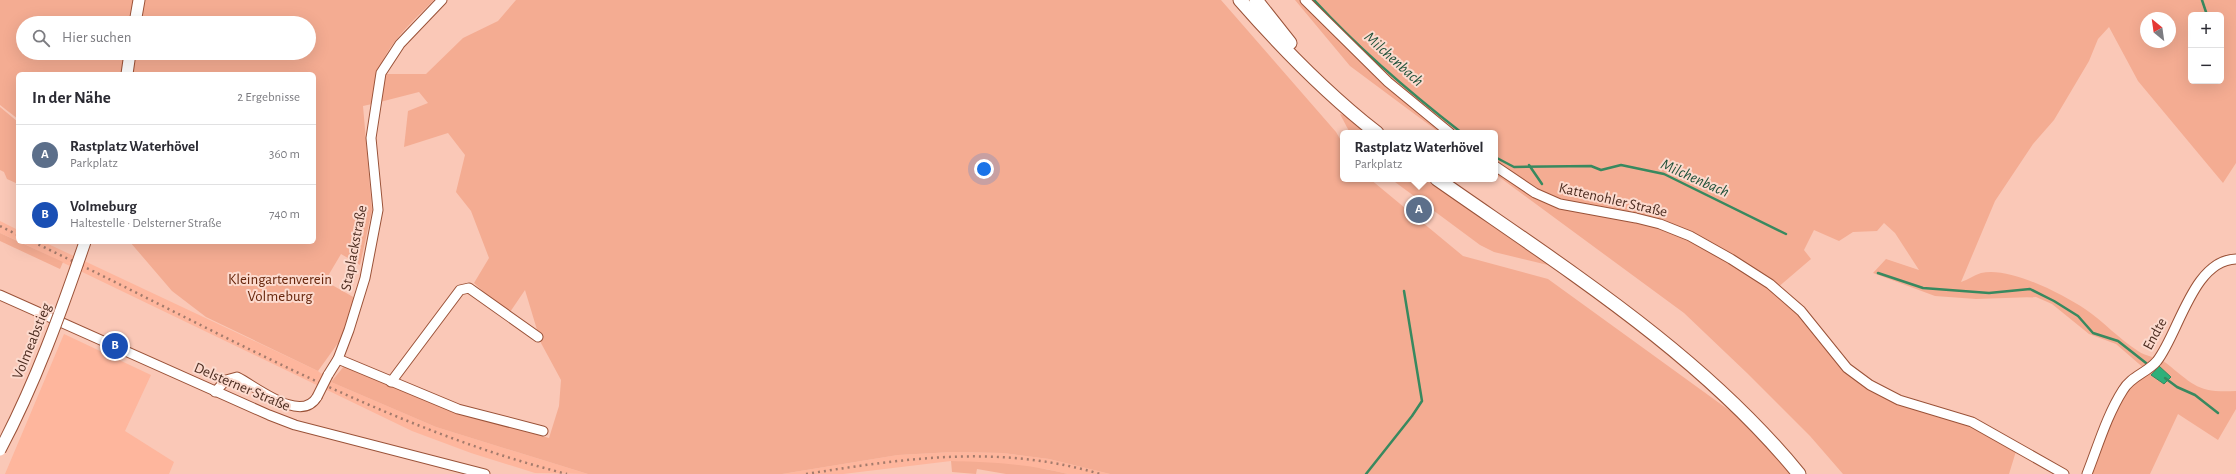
<!DOCTYPE html>
<html lang="de">
<head>
<meta charset="utf-8">
<style>
	:root { --surface:#fff; --page:#f7f7f7; --text:#2b2b33; --muted:#7c7c81; --line:#e1e1e2; --accent:#b45309 }
	body { margin:0; font-family:"Alegreya Sans",sans-serif; background:var(--page); color:var(--text) }
	.controls { position:absolute; right:12px; top:12px; display:grid; overflow:hidden; border-radius:6px; box-shadow:0 4px 16px #0002 }
	.controls button { width:36px; height:36px; display:grid; place-items:center; padding:0; border:0; border-bottom:1px solid var(--line); background:var(--surface); color:var(--text); font:20px sans-serif }
	.compass { position:absolute; left:2140px; top:12px; width:36px; height:36px; border-radius:50%; background:var(--surface); box-shadow:0 4px 16px #0002; rotate:331deg }
	.you { position:absolute; left:984px; top:169px; width:14px; height:14px; margin:-10px; border:3px solid #fff; border-radius:50%; background:#1a73e8; box-shadow:0 0 0 6px #1a73e833 }
	.badge { display:grid; place-items:center; width:26px; height:26px; border-radius:50%; background:var(--accent); color:#fff; font-size:13px; font-weight:700 }
	.pin { position:absolute; translate:-50% -50%; border:2px solid #fff; box-shadow:0 1px 4px #0006 }
	.popup { position:absolute; left:1340px; top:130px; width:158px; height:52px; box-sizing:border-box; display:grid; place-content:center; border-radius:6px; background:var(--surface); filter:drop-shadow(0 1px 3px #0005); font-size:13px; white-space:nowrap; color:var(--muted) }
	.popup b { font-size:15px; color:var(--text) }
	.popup::after { content:''; position:absolute; left:50%; top:100%; margin-left:-8px; border:8px solid transparent; border-top-color:var(--surface) }
	.list { margin:0; padding:0; list-style:none }
	h2 { display:flex; justify-content:space-between; align-items:center; height:52px; margin:0; padding:0 16px; font-size:17px }
	h2 small { font-size:13px; font-weight:400; color:var(--muted) }
	.list li { display:grid; grid-template-columns:26px 1fr auto; gap:12px; align-items:center; box-sizing:border-box; height:60px; padding:0 16px; border-top:1px solid var(--line) }
	.list b { display:block; font-size:15px; white-space:nowrap }
	.list p { margin:0; font-size:13px; white-space:nowrap; color:var(--muted) }
	.list em { font-size:13px; font-style:normal; color:var(--muted) }
	.icon { flex:none; width:22px; height:22px; fill:none; stroke:currentColor; stroke-width:2; stroke-linecap:round; stroke-linejoin:round }
	.map { position:relative; flex:none; width:2236px; height:474px; overflow:hidden }
	.search { position:absolute; background:var(--surface); box-shadow:0 4px 16px #0002; left:16px; top:16px; width:300px; height:44px; display:flex; align-items:center; gap:10px; box-sizing:border-box; padding:0 14px; border-radius:22px; color:var(--muted); font-size:15px }
	.panel { position:absolute; background:var(--surface); box-shadow:0 4px 16px #0002; left:16px; top:72px; width:300px; height:172px; border-radius:6px }
	.map>svg:first-child { display:block }
</style>
</head>
<body>
<div class="map">
<svg width="2236" height="474" viewBox="0 0 2236 474">
	<rect width="100%" height="100%" fill="#fac8b7"/>
	<g fill="#feb69d">
		<polygon points="0,221 18,230 18,241 0,233"/>
		<polygon points="20,242 44,242 318,371 331,382 436,427 588,474 535,473 471,453 412,431"/>
		<polygon points="64,334 151,375 125,431 174,462 169,474 5,474"/>
		<polygon points="953,452 1003,453 1049,459 1110,474 1068,474 1046,469 951,461 843,474 782,474 898,455"/>
	</g>
	<g fill="#f4ac92" fill-rule="evenodd">
		<path d="M0,0H434C400,34 376,53 372,104L363,106L372,210L360,265L341,254L325,281L355,298L346,332L318,371L206,317L172,291L130,242H314V74H18V119L0,105ZM23,23H309V53H23Z"/>
		<polygon points="516,0 1221,0 1336,132 1343,144 1343,179 1370,179 1463,256 1548,279 1733,413 1792,474 1110,474 1049,459 1003,453 953,452 898,455 782,474 588,474 436,427 331,382 345,365 448,410 549,438 559,406 561,380 541,343 525,290 508,315 474,283 489,258 471,211 456,192 465,155 448,133 404,147 408,111 428,103 419,92 380,102 384,74 426,74 463,38 498,21"/>
		<path d="M1295,0H2236V163L2223,183L2138,81L2109,27L2098,39L2089,61L2054,120L2033,144L1995,201L1961,282C1968,280 1974,275 1981,273C2009,266 2062,294 2085,309C2104,322 2119,339 2138,351C2146,357 2158,357 2166,363C2194,385 2197,393 2236,391V409L2218,440L2178,414L2150,474H2087L2116,403L2146,370L2116,344L2089,334L2052,304L2036,297L1976,299L1935,296L1873,273L1886,259L1919,270L1895,233L1884,223L1877,231L1853,232L1839,241L1814,230L1804,250L1811,259L1776,289L1835,355L1879,391L1954,415L2017,448L2009,474H1843L1810,436L1747,373L1684,313L1495,174V133H1440L1350,66ZM2191,15H2221V81H2191ZM2146,18H2170V42H2146Z"/>
		<polygon points="0,107 18,122 18,184 7,179 4,172 0,170"/>
		<polygon points="1340,114 1344,115 1366,133 1350,133"/>
		<polygon points="1391,179 1425,179 1548,265 1494,252 1480,245"/>
		<polygon points="0,233 63,262 60,269 0,241"/>
		<path d="M951,461C991,462 1029,464 1068,474H1006L977,469L976,474L952,472Z"/>
	</g>
	<polygon fill="#2fb07a" stroke="#38895f" points="2159,366 2171,377 2164,384 2151,375"/>
	<g fill="none" stroke-linecap="round" stroke-linejoin="round">
		<g stroke="#38895f" stroke-width="2.5">
			<path d="M1314,0C1359,49 1409,92 1462,133"/>
			<polyline points="2202,0 2207,15"/>
			<polyline points="1495,157 1514,167 1591,166 1601,170 1621,165 1664,174 1786,234"/>
			<polyline points="1529,165 1542,184"/>
			<polyline points="1878,273 1923,288 1989,293 2030,289 2054,301 2078,316 2093,333 2118,341 2146,363"/>
			<polyline points="2165,378 2177,387 2195,395 2218,413"/>
			<polyline points="1366,474 1412,416 1422,401 1404,291"/>
		</g>
		<g stroke="#9a5238" stroke-width="11">
			<g id="minor">
				<polyline points="1305,0 1388,82 1450,133"/>
				<polyline points="1495,166 1535,193 1560,204 1636,218 1660,224 1690,236 1731,259 1770,284 1801,311 1847,368 1870,385 1899,400 1972,422 2064,474"/>
				<polyline points="0,295 269,415 295,425 485,474"/>
				<polyline points="338,359 458,409 543,431"/>
				<polyline points="328,375 338,359 349,330 365,278 378,210 371,138 381,73 400,44 442,0"/>
				<polyline points="391,382 460,290 469,288 538,337"/>
				<path d="M215,392L226,380L237,377C257,387 301,424 317,397"/>
				<path d="M2087,474C2098,446 2107,415 2123,390C2131,376 2147,373 2157,361C2179,333 2193,260 2236,259"/>
			</g>
		</g>
		<g stroke="#9a5238" stroke-width="13">
			<g id="major">
				<polyline points="135,23 139,0"/>
				<polyline points="127,74 130,53"/>
			</g>
		</g>
		<g stroke="#9a5238" stroke-width="15">
			<g id="highway">
				<path d="M1240,0C1282,48 1327,94 1377,133"/>
				<polyline points="1256,0 1290,43"/>
				<path d="M1437,179C1564,268 1700,353 1799,474"/>
			</g>
		</g>
		<use href="#minor" stroke="#fff" stroke-width="9"/>
		<use href="#major" stroke="#fff" stroke-width="11"/>
		<use href="#highway" stroke="#fff" stroke-width="13"/>
		<g stroke="#a47b6c" stroke-width="2.5" stroke-dasharray="2 4" stroke-linecap="butt">
			<polyline points="0,226 18,235"/>
			<path d="M33,242C206,324 380,427 567,474"/>
			<path d="M806,474C908,458 999,444 1100,474"/>
		</g>
		<g stroke="#9a5238" stroke-width="11" stroke-linecap="butt">
			<polyline id="minor-bridge" points="317,397 328,375"/>
		</g>
		<g stroke="#9a5238" stroke-width="13" stroke-linecap="butt">
			<path id="major-bridge" d="M0,450C35,384 61,312 85,242"/>
		</g>
		<use href="#minor-bridge" stroke="#fff" stroke-width="9"/>
		<use href="#major-bridge" stroke="#fff" stroke-width="11"/>
	</g>
	<g text-anchor="middle" dominant-baseline="central" stroke-width="4" stroke-linejoin="round" paint-order="stroke">
		<g font-size="15" fill="#4d2d21" stroke="#fcdace">
			<text transform="translate(1613 200) rotate(13)">Kattenohler Straße</text>
			<text transform="translate(354 248) rotate(-79)">Staplackstraße</text>
			<text transform="translate(2155 334) rotate(-61)">Endte</text>
			<text transform="translate(32 341) rotate(-68)">Volmeabstieg</text>
			<text transform="translate(242 387) rotate(23)">Delsterner Straße</text>
		</g>
		<g font-size="15" fill="#67260c" stroke="#fcdace">
			<text x="280" y="279">Kleingartenverein<tspan x="280" dy="17">Volmeburg</tspan></text>
		</g>
		<g font-size="16" font-style="italic" fill="#1f5139" stroke="#fcdace">
			<text transform="translate(1394 59) rotate(42)">Milchenbach</text>
			<text transform="translate(1695 178) rotate(24)">Milchenbach</text>
		</g>
	</g>
</svg>
<div class="controls">
<button>+</button>
<button>−</button>
</div>
<svg class="compass" viewBox="-18 -18 36 36"><path d="M0-13l5 13h-10z" fill="#e53935"/><path d="M0 13l5-13h-10z" fill="#7c7c81"/></svg>
<div class="you"></div>
<div class="pin badge" style="left:1419px;top:210px;background:#5c6f8a">A</div>
<div class="popup"><b>Rastplatz Waterhövel</b>Parkplatz</div>
<div class="pin badge" style="left:115px;top:346px;background:#1a4fb4">B</div>
<div class="search"><svg class="icon" aria-label="search" viewBox="0 0 24 24"><circle cx="10" cy="10" r="6"/><path d="M15 15l6 6"/></svg>Hier suchen</div>
<section class="panel">
<h2>In der Nähe<small>2 Ergebnisse</small></h2>
<ul class="list">
<li><span class="badge" style="background:#5c6f8a">A</span><div><b>Rastplatz Waterhövel</b><p>Parkplatz</p></div><em>360 m</em></li>
<li><span class="badge" style="background:#1a4fb4">B</span><div><b>Volmeburg</b><p>Haltestelle · Delsterner Straße</p></div><em>740 m</em></li>
</ul>
</section>
</div>
</body>
</html>
